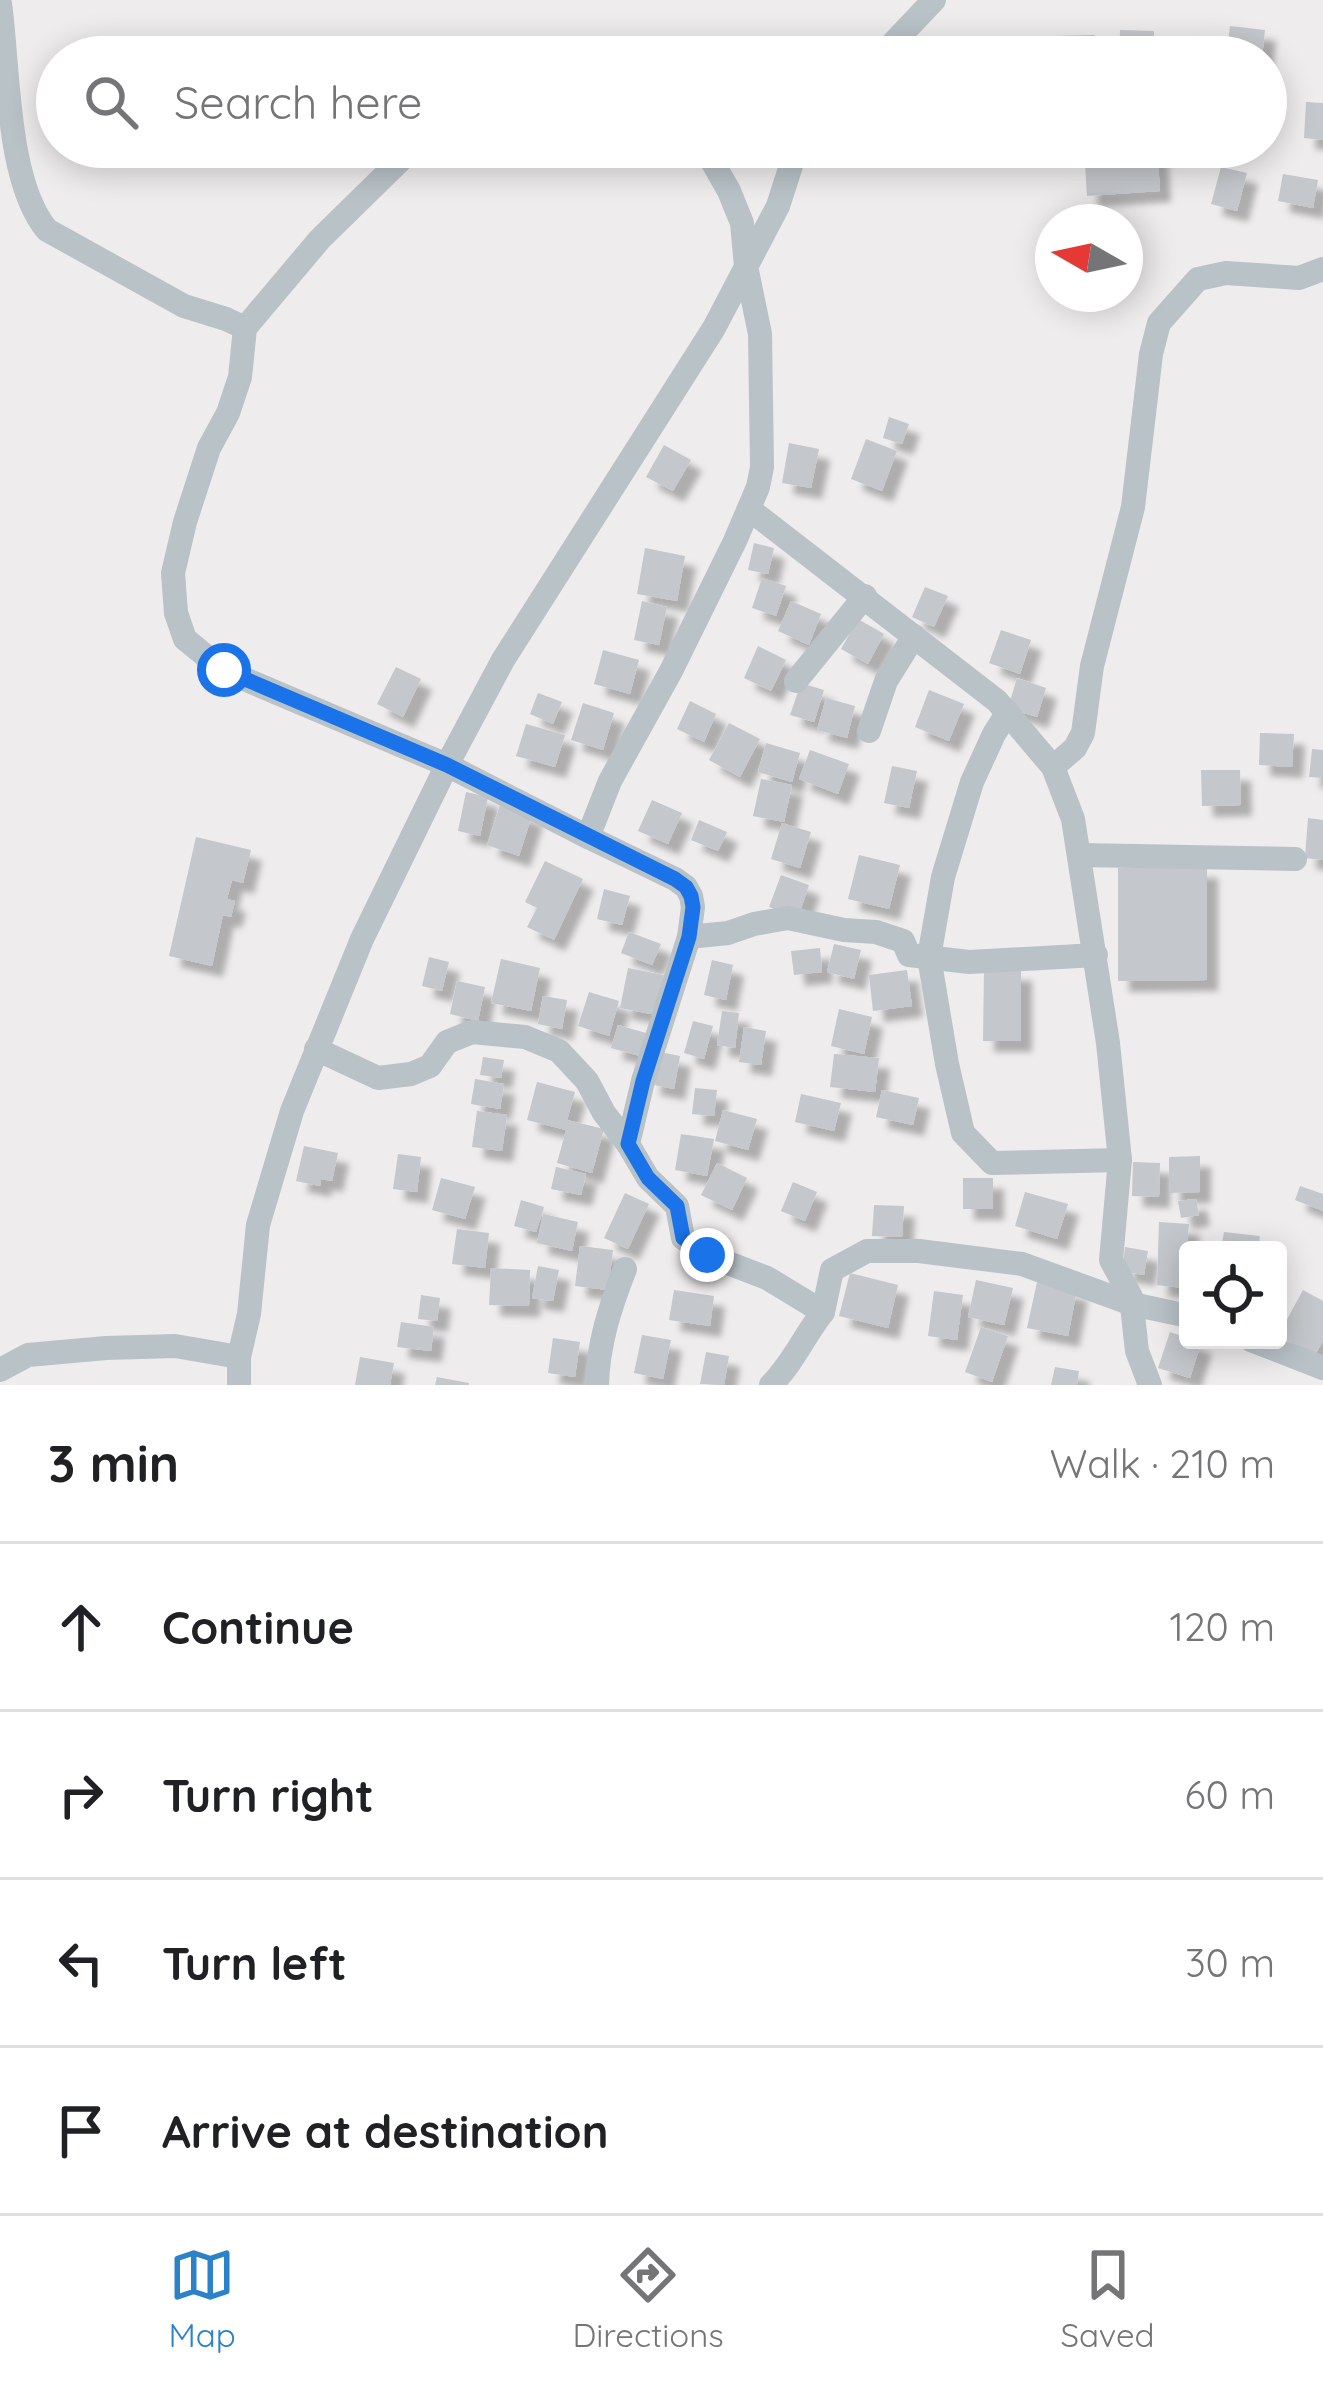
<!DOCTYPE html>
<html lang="en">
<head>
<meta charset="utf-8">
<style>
	:root { --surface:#fff; --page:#f6f6f6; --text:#202124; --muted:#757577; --line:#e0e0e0; --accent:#2c82c8 }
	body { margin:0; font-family:Quicksand,sans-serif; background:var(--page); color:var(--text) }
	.controls { position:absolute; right:36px; bottom:36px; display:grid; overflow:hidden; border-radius:12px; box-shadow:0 6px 30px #0003 }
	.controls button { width:108px; height:108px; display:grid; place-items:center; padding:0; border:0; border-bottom:3px solid var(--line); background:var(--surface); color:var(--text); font:60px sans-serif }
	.compass { position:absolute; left:1035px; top:204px; width:108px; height:108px; border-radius:50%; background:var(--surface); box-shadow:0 6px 30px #0003; rotate:279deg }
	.stop { position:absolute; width:36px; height:36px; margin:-27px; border:9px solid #1a73e8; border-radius:50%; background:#fff }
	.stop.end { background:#1a73e8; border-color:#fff; box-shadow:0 3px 12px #0008 }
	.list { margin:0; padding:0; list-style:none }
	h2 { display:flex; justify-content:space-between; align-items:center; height:156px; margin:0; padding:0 48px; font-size:51px }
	h2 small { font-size:39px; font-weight:400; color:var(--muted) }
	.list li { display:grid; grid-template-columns:78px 1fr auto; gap:36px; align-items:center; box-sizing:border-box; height:168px; padding:0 48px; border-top:3px solid var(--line) }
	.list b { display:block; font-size:45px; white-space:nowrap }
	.list em { font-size:39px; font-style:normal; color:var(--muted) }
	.icon { flex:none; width:66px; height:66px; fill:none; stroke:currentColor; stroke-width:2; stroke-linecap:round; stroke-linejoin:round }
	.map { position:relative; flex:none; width:1323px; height:1385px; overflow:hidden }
	.search { position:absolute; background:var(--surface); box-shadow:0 6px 30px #0003; left:36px; right:36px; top:36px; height:132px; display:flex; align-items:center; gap:30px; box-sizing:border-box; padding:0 42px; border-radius:66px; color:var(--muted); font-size:45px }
	.sheet { height:828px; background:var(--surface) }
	nav { display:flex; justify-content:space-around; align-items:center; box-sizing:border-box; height:168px; border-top:3px solid var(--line); background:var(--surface); font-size:33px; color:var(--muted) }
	nav a { display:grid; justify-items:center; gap:6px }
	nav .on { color:var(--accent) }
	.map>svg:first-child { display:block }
</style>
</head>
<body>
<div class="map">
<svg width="1323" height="1385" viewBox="0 0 1323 1385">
	<defs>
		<filter id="shadow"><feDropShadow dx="11" dy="11" stdDeviation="3" flood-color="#0004"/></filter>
	</defs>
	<rect width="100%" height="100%" fill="#eeecec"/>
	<g fill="#c4c7cb" filter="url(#shadow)">
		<polygon points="1230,26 1265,30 1262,57 1226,57"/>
		<polygon points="1120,30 1154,31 1153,57 1119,57"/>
		<polygon points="1095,35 1095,57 1054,57 1053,36"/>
		<polygon points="1306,102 1323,103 1323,140 1304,138"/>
		<polygon points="1084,147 1157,147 1160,191 1087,196"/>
		<polygon points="1221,167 1247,173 1237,211 1211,204"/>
		<polygon points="1283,174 1318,180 1313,208 1278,201"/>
		<polygon points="889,417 909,424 902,444 883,438"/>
		<polygon points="866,439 897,451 882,491 851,479"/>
		<polygon points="789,443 819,449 811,488 782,483"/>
		<polygon points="664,445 691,460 673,491 646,477"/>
		<polygon points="754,543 774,548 768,574 748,570"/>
		<polygon points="645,548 685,556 677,601 637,594"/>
		<polygon points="762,578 786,586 776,616 752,608"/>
		<polygon points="925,587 948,596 934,627 912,617"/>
		<polygon points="642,601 667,607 659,645 634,640"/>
		<polygon points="791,601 821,614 809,645 778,631"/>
		<polygon points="858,619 884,634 868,664 841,649"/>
		<polygon points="1001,630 1031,640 1020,674 989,663"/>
		<polygon points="758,646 786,660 771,691 744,678"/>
		<polygon points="603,650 639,660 630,694 594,684"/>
		<polygon points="396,667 421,679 403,717 377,704"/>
		<polygon points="1017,678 1046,688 1037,717 1008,708"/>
		<polygon points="801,683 824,690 814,722 790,715"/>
		<polygon points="929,690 964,704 949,741 915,727"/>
		<polygon points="538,693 562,702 553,724 530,714"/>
		<polygon points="826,698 855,706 847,738 817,730"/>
		<polygon points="690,701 716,714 704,742 677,729"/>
		<polygon points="583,703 614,713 603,750 571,740"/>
		<polygon points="729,723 760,739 740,777 709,760"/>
		<polygon points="526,724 565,735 555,767 516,756"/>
		<polygon points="1260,733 1294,734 1292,767 1259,765"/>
		<polygon points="766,743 800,753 792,782 758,772"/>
		<polygon points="1312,749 1323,750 1323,778 1309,777"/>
		<polygon points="810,750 849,764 838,794 799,779"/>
		<polygon points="892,766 917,771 909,808 884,803"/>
		<polygon points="1201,770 1240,770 1241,805 1202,806"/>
		<polygon points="761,779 792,785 784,822 753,816"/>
		<polygon points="466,792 488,797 480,836 458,831"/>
		<polygon points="652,800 682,813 668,844 638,831"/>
		<polygon points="500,805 532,815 519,856 487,845"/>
		<polygon points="1308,818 1323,820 1323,860 1305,858"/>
		<polygon points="699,820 727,832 718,851 691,840"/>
		<polygon points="782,823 811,832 800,868 771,859"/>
		<polygon points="196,837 251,850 243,883 232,880 227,899 235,901 231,917 223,915 212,966 169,956"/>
		<polygon points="859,855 900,865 889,909 848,899"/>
		<polygon points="545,861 583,879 554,940 527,927 537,908 525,902"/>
		<polygon points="1207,867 1207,980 1118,981 1118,868"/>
		<polygon points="781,875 809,885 798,917 769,907"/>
		<polygon points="604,889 630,896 622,925 597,919"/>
		<polygon points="629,932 661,944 652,965 621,953"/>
		<polygon points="834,944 861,950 854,979 827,972"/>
		<polygon points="820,948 822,972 794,975 791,951"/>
		<polygon points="429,957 449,962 442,991 422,986"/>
		<polygon points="501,959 540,968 531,1011 491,1003"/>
		<polygon points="712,960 733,965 726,1000 704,995"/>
		<polygon points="628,968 664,975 656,1015 620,1008"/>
		<polygon points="984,969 1021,970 1021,1041 983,1041"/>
		<polygon points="907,970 912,1006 873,1011 869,975"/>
		<polygon points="457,981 485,987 478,1021 450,1014"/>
		<polygon points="589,992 619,1001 609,1036 578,1026"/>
		<polygon points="543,996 567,1000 562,1029 538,1024"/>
		<polygon points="839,1009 872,1017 864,1054 831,1046"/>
		<polygon points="722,1011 739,1013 735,1048 717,1045"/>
		<polygon points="693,1021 713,1026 704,1059 684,1053"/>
		<polygon points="618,1025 646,1033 640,1056 611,1048"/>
		<polygon points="744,1027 766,1031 761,1065 739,1062"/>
		<polygon points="655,1051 680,1056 674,1089 649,1084"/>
		<polygon points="834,1054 879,1058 875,1092 830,1087"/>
		<polygon points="483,1057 504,1060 501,1078 480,1075"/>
		<polygon points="475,1079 504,1084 500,1109 471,1104"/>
		<polygon points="537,1082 575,1092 567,1120 604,1129 592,1173 557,1163 566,1130 527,1120"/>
		<polygon points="695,1088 717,1090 714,1116 692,1114"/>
		<polygon points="882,1090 919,1098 913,1125 876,1117"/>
		<polygon points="801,1094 841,1103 834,1131 795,1122"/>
		<polygon points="723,1110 757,1119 748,1150 715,1141"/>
		<polygon points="477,1111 507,1115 502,1151 472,1147"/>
		<polygon points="681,1134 714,1139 707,1176 675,1170"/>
		<polygon points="304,1146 338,1153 332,1181 321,1179 320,1186 296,1181"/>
		<polygon points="398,1154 421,1157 417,1192 393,1189"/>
		<polygon points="1200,1156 1200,1192 1169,1193 1169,1157"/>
		<polygon points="1133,1162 1160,1163 1159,1197 1132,1196"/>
		<polygon points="717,1163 747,1178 732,1210 701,1195"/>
		<polygon points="556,1167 586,1174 581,1195 551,1189"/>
		<polygon points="441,1178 475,1187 465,1219 432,1210"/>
		<rect x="963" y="1178" width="30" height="31"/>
		<polygon points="793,1182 817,1192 805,1221 781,1211"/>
		<polygon points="1300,1186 1323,1194 1323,1211 1295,1200"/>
		<polygon points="1025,1192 1068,1204 1057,1239 1015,1226"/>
		<polygon points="625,1193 649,1204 628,1249 604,1238"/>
		<polygon points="1196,1199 1199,1215 1181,1218 1178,1201"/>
		<polygon points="521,1200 544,1207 536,1232 514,1226"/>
		<polygon points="874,1205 904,1206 902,1237 872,1236"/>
		<polygon points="543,1214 578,1222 572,1251 537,1243"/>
		<polygon points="1159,1222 1189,1224 1183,1288 1157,1285"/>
		<polygon points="457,1229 489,1233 485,1268 452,1264"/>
		<polygon points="1224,1232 1260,1236 1258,1250 1221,1250"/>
		<polygon points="580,1246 613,1250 608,1290 575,1286"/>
		<polygon points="1125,1247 1148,1251 1144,1275 1122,1271"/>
		<polygon points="538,1266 559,1270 553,1301 532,1298"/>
		<polygon points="491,1268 530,1270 529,1306 489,1305"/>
		<polygon points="850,1273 898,1285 888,1328 839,1316"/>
		<polygon points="976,1280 1013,1288 1004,1325 968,1317"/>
		<polygon points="1037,1282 1077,1290 1068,1336 1027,1328"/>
		<polygon points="674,1290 714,1296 710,1326 669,1320"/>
		<polygon points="1303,1290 1323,1301 1323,1341 1315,1355 1278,1336"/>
		<polygon points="934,1291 963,1295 957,1340 928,1336"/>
		<polygon points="421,1295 440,1298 437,1321 418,1319"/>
		<polygon points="401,1322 434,1327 431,1351 397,1347"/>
		<polygon points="981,1327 1008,1336 992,1382 965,1372"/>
		<polygon points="1170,1332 1201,1343 1190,1378 1158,1368"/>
		<polygon points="642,1335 671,1340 663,1379 634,1373"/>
		<polygon points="553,1338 580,1342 575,1377 548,1373"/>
		<polygon points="706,1352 729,1356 724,1385 700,1384"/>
		<polygon points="360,1357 394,1363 390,1385 355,1385"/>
		<polygon points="1055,1367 1079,1371 1077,1385 1051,1385"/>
		<polygon points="437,1377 469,1383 469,1385 435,1385"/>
	</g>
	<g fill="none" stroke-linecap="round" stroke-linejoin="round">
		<g stroke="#b8c2c7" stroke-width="24">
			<path d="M0,4C9,67 6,181 47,230L184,306L226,319L245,328L320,239L414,147"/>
			<polyline points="880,57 934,0"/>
			<polyline points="245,328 240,377 228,413 209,448 185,522 173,573 176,613 185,639 223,670 447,765 588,837 610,781 671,671 735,541 758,487 762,467 760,334 746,266 742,223 729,191 704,147"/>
			<polyline points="749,509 997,701 1053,767 1073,819 1108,1043 1120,1160 1111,1260 1131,1297 1137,1351 1150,1385"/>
			<polyline points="796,681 865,596"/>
			<polyline points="1008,712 994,734 972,782 943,877 929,957 947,1064 963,1133 992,1163 1120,1160"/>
			<polyline points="869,731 886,681 914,636"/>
			<polyline points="1053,767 1075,748 1083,733 1092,666 1133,507 1151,354 1159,323 1198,279 1226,273 1299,278 1323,269"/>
			<polyline points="588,837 675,879 686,887 691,896 693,907 689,937 643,1081 628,1144"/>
			<polyline points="1079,855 1295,859"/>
			<polyline points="689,937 728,933 754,924 788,918 844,930 876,932 903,941 909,955 969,962 1096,955"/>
			<polyline points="316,1049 378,1078 411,1074 430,1066 447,1042 472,1032 525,1037 559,1051 587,1081 604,1113 628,1144 648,1178 677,1206 683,1238 707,1255 767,1278 823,1312 832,1270 867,1251 919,1251 1022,1264 1132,1304 1188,1316"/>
			<polyline points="1251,1340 1323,1368"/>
			<polyline points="0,1370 28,1355 106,1348 175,1346 239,1357"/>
			<polyline points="239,1385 239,1357 249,1314 258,1225 292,1111 362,939 447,765 503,660 714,328 778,206 797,147"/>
			<path d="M597,1385C598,1344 610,1307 625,1269"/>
			<path d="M771,1385C793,1363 804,1336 823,1312"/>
		</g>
	</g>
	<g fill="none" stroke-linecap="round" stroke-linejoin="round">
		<polyline stroke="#1a73e8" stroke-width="15" points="224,670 447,765 675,879 686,887 691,896 693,907 689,937 643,1081 628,1144 648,1178 677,1206 683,1238 707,1255"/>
	</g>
</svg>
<div class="controls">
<button><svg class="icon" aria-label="locate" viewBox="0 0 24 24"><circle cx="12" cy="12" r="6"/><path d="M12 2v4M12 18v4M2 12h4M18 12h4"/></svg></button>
</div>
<svg class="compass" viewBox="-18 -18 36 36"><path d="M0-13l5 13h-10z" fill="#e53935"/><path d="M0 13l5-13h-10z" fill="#757577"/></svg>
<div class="stop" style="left:224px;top:670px"></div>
<div class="stop end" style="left:707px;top:1255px"></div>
<div class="search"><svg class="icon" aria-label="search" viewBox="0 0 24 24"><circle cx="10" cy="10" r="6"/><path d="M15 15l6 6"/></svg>Search here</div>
</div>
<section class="sheet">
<h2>3 min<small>Walk · 210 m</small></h2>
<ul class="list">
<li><svg class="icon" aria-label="ahead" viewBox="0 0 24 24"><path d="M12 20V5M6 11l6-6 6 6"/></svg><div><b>Continue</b></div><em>120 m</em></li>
<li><svg class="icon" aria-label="right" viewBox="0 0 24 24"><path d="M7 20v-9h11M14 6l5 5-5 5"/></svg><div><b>Turn right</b></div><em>60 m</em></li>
<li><svg class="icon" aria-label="left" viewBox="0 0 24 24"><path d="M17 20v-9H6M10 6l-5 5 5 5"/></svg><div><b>Turn left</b></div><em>30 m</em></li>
<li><svg class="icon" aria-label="arrive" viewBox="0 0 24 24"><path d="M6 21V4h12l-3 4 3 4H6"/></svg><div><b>Arrive at destination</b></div></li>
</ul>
</section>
<nav>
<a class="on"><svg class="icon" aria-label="map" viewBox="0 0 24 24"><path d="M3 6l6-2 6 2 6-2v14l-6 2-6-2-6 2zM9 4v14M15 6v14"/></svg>Map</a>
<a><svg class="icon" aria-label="directions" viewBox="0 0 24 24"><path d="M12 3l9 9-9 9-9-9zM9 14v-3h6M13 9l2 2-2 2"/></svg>Directions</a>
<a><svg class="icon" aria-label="saved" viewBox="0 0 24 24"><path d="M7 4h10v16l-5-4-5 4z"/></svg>Saved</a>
</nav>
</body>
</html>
